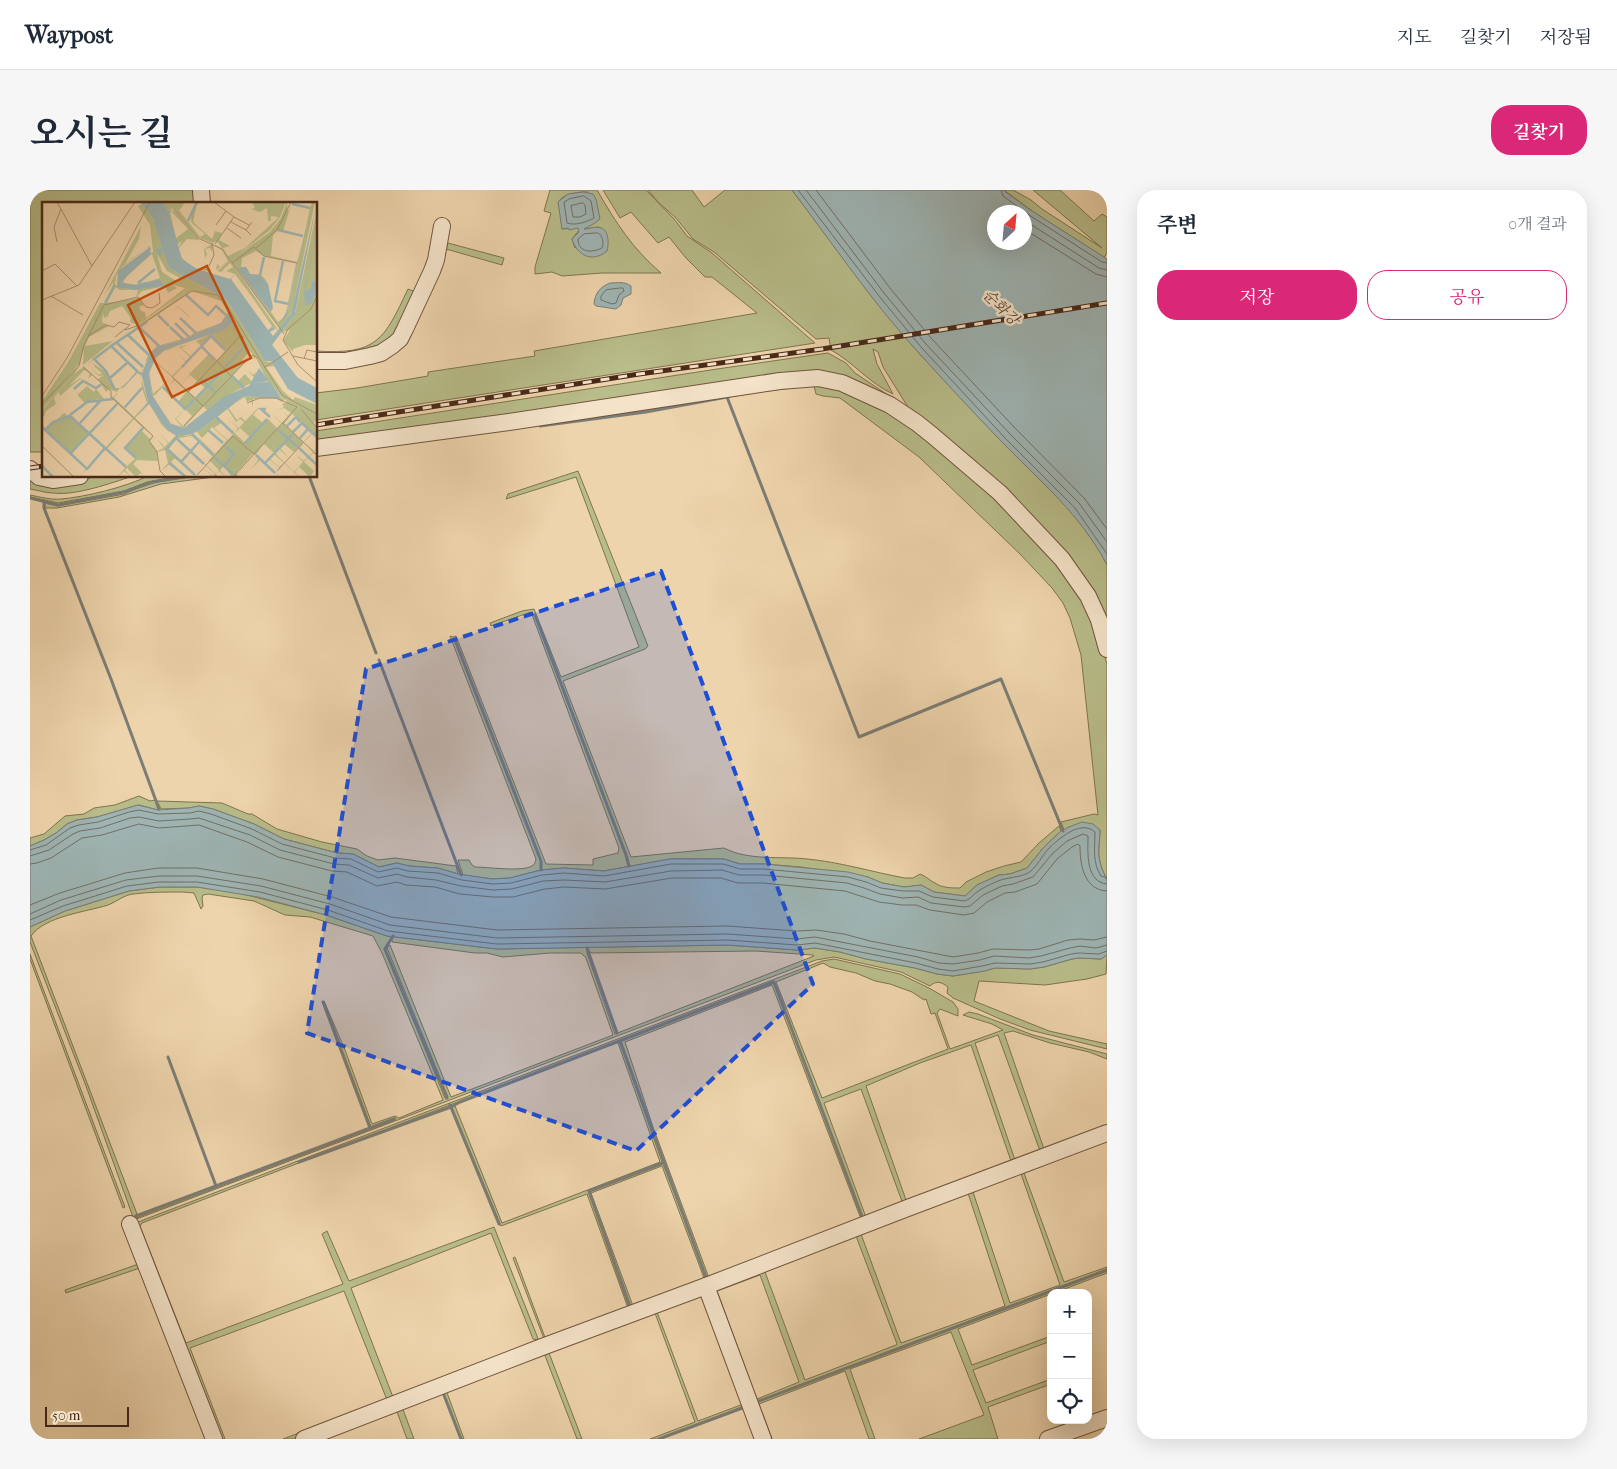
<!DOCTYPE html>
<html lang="ko">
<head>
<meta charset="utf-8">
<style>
	:root { --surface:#fff; --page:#f6f6f7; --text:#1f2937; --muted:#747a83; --line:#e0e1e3; --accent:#db2777 }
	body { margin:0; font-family:"IM FELL French Canon","Noto Serif KR",serif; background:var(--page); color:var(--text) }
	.controls { position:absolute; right:15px; bottom:15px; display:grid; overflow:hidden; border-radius:10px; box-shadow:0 5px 20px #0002 }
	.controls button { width:45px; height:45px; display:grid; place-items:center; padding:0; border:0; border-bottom:1px solid var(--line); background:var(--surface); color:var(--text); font:25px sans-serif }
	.compass { position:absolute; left:957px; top:15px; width:45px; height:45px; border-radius:50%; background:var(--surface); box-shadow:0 5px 20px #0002; rotate:26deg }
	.scale { position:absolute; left:15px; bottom:12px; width:84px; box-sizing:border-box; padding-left:5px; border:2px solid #482918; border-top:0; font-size:14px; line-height:18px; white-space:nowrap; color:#482918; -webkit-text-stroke:4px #f4e3c9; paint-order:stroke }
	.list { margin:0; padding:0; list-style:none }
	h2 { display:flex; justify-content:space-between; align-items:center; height:65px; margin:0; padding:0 20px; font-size:21px }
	h2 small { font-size:16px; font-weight:400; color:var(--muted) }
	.actions { display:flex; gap:10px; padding:15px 20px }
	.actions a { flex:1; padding:11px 0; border:1px solid var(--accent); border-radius:20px; text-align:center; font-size:18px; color:var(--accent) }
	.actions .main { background:var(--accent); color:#fff }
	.icon { flex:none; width:28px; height:28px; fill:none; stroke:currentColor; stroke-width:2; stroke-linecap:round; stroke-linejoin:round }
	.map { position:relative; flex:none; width:1077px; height:1249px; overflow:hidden; border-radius:20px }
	header { display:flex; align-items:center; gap:30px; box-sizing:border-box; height:70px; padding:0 25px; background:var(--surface); border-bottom:1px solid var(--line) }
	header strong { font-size:24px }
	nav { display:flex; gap:28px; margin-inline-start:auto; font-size:18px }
	.intro { display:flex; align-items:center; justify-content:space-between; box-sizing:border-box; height:120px; padding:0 30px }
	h1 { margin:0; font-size:35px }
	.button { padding:12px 22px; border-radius:20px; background:var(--accent); color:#fff; font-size:18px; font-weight:700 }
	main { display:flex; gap:30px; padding:0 30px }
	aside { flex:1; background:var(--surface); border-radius:20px; box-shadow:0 5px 20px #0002 }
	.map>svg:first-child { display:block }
</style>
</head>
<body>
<header>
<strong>Waypost</strong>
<nav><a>지도</a><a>길찾기</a><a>저장됨</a></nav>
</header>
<div class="intro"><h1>오시는 길</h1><a class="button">길찾기</a></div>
<main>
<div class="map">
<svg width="1077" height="1249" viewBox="0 0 1077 1249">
	<rect width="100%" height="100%" fill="#eed4ac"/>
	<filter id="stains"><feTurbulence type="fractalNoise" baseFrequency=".004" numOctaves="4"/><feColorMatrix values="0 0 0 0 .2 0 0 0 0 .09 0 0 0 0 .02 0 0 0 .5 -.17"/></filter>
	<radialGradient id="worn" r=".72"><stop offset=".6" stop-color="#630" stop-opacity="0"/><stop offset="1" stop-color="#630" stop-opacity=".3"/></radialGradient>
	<g fill="#b8bd8a" stroke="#807351" fill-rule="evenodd">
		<polygon points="0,0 164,0 166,14 14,14 14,262 0,262"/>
		<path d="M520,0H567C586,33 602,58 631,83H572L532,86L522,82L505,84V77L521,23L514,21ZM553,2H558L555,37L553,39L569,37L545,58L542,49L549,40L548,38L532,39L529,11C534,4 545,3 553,2Z"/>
		<polygon points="573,0 616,0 645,30 657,46 682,63 785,153 286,230 286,203 327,198 398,186 398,182 505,166 504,161 727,123 682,87 675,87 656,68 639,47 628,53 601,22 590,28"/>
		<path d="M618,0H662L674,17L695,0H762L845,110L887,161L972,252L1041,321L1069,359L1077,375V442L1059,400L881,222L853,177L848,162L843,159L847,174L863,204C839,193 823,172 801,160L799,148L786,149L684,62L663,49L646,28L628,12Z"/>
		<polygon points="974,0 983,0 1001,10 1012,19 1072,58 1003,0 1030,0 1064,31 1072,24 1077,27 1077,63 1074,68 1002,21"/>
		<polygon points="418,53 474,68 472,75 416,59"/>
		<path d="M378,99L388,103C383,114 379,126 372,135C353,164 317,163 286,167V161C347,165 354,150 378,99Z"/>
		<polygon points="798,163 816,173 825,183 864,209 810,188 286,255 286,241 687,179"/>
		<path d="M782,190L842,209L934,275L1043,389L1072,457L1077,474V691C1075,684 1071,679 1070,672C1067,662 1070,650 1070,640L1039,637L1034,640L1031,632L1064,624L1068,625L1051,465L1040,428L1033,413L1022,398L990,364L889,267L810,208L793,206L786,204L784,196H781L736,201L616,221L450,241Z"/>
		<path d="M548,281L618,456L615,459L533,491L601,667L694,658C719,671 750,666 777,669C810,672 842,682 875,688H883L890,684C896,686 900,691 905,693C912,698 922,698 930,698L936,692L956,682L974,676L991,672L1009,653L1029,636L1031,641L1014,657L997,678L980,684L969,685L947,695L935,706L904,702L891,695L874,697L852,693L838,687L771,677L734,674H710L694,669H640L574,681L534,678L511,680L480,688L462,689L433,685L428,670H439L442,675L445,677C457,677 492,682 502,676C505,674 505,673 506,669L420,446L423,447L426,446L516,674L563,675V669L588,663L589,658L501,422L461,436L460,433L492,421L504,419L531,487L609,457L546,287L476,309L478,304Z"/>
		<path d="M0,284L36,293L68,286H103C81,293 46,306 23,303C15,303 8,300 0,299Z"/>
		<path d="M118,286H150L117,292L94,301L28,313L0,307V305C10,307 21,310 31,309C55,307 96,297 118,286Z"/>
		<polygon points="191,286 131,294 89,307 27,318 15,318 15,313 28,316 94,304 115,295 127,292 161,287"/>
		<polygon points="109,606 120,611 125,610 128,620 109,615 67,627 47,630 37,634 26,643 14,650 0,656 0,648 14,644 35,626 54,624 64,618 85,615"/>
		<polygon points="127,611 192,613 218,624 222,624 247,639 292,652 327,659 337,666 348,670 365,668 426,676 428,684 408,678 379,676 367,673 349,677 323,664 307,663 254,649 224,634 183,619 169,616 159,618 131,619"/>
		<path d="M130,697H167L205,702L296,725L357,746L467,759L697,755L767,760L785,758L810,762L836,769L885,778L907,784L923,786L953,781L965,778L1000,779L1014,777L1042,769L1049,768L1071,769L1077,765L1076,784L1057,789L1015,795L949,791L944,811L1019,841L1077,854V859L1000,840L970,829L923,808L917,803L918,797C911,792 907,790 900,796L871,782L804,767L786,770L365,931L104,1030L56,896L0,752V737L35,721L99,701ZM153,702L164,703L171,719L173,716L172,708L173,705L178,704L224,711L255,725L280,727L343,746L352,763L413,910L369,928L365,926L342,934L315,860L294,811L341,937L364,928H366L365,930L106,1028L105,1025L107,1024L1,746C15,726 56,722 78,715C86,712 94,705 103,704C119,702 136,702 153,702ZM362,747V752L445,763H457L473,767L520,763H551L556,768L583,845L421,907L360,755L357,758L418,907L417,909L415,908L354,759ZM557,758L561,763L726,761L783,765L784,766L585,844L557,763Z"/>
		<polygon points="0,764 95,1017 93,1018 0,769"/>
		<path d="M804,769L870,784L899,798L923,812L928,819V826L910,819L907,823L920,859L973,840L962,834L933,825L939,822L948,824L1003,845L1077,864V869L1059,862L1020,853L983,841L974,843L1014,959L1077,935V940L987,975V970L1010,961L968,845L945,853L985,970L981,971L941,855L890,873L836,896L876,1010L973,974L978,973L980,977L874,1017L831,899L794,913L837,1030L857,1023L858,1024L823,1037V1033L831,1029L742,795L595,852L623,937L679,1088L705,1080L706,1083L666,1097L667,1092L674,1088L632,976L561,1003L603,1116L660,1095V1099L516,1154L483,1068L485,1067L516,1150L521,1147L598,1118L557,1004L471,1036L422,917L425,916L472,1033L630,972L588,853L590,852L632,972L558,1001L599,1118L601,1119L559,1002L633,974L678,1091L634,973L591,851L744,791L112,1033L110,1036L156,1153L313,1094L292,1044L297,1041L319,1091L464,1037L507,1146L508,1150L503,1149L461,1043L321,1098L363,1207L505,1154L509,1153V1157L265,1249H253L357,1210L314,1101L160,1158L195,1249H188L105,1036L108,1032L792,771ZM793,773L800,777L826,783L845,791L860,794L882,802L894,810L896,809L901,824L905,823L918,859L792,908L746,792Z"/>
		<path d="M1077,951L994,983L1034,1092L1077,1077V1079L724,1212L681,1100L817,1049L735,1082L775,1190L866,1155L867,1154L826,1046L831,1044L871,1153L975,1116L938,1003L943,1002L980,1113L1030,1095L991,984ZM730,1085L769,1192L727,1209L687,1101Z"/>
		<polygon points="114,1072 116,1076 36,1103 35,1100"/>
		<polygon points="1077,1081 1077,1083 1024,1103 1021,1103 1021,1104 928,1139 942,1175 1021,1146 1021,1151 943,1180 956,1213 1021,1189 1021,1194 958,1217 968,1249 889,1249 954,1225 921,1142 820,1179 845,1249 839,1249 815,1181 729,1214 742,1249 738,1249 725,1213"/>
		<polygon points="627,1122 668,1231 716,1213 717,1215 628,1249 620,1249 665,1232 625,1123"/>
		<polygon points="514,1163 519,1163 552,1249 547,1249"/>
		<polygon points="480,1172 479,1175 416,1200 434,1249 432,1249 411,1199 411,1201 372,1217 384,1249 377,1249 366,1219 287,1249 279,1249"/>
	</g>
	<g fill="#9eb5b4" stroke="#7c7d76" fill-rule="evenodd">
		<path d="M762,0H973L1002,21L1077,69V375C1051,325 1010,291 971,251C943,222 915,192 888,162C842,112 803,54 762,0ZM964,22H994V52H964Z"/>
		<path d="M553,2L563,4L566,9L570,29L565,33L554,39C559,39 566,36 571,38C579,40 579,54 577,61C563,73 547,66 542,49L549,42L548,38L539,40L538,38L532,39L528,12L538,4Z"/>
		<path d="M580,93C588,93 594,91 601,96V104L593,108L591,115L586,119L566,116L564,114C565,103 570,97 580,93Z"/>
		<path d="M108,615L128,620L159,618L169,616L183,619L224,634L254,649L307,663L323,664L349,677L367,673L379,676L408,678L428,684L462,689L480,688L511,680L534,678L574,681L640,669H694L710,674H734L818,682L838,687L852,693L874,697L891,695L904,702L935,706L947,695L969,685L980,684L997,678L1014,657L1031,641L1039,637L1052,632L1063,634L1070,640C1070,650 1067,662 1070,672C1071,679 1075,684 1077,691V765L1071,769L1049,768L1042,769L1014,777L1000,779L965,778L955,781L923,786L907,784L885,778L836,769L810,762L785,758L767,760L697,755L467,759L357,746L296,725L228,707L167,697H130L99,701L35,721L0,737V656L14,650L26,643L37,634L47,630L67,627Z"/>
	</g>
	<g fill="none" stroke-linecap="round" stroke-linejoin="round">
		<g stroke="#736f66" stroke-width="1">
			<polyline points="768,0 849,106 891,157 975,248 1045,318 1077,364"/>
			<polyline points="776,0 854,103 895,153 980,244 1049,313 1077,352"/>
			<polyline points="786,0 860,98 901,148 985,238 1054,308 1077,339"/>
			<polyline points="971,0 973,6 999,25 1072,72 1077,73"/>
			<path d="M554,6L561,11L564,28C556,32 546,36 537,33L534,12L539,9Z"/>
			<polygon points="553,13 555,15 556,24 550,27 543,27 541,16"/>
			<polyline points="994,30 1069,78 1077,80"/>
			<polyline points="994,39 1066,84 1077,87"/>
			<path d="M568,43C573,45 574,54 572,58C562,63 548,63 548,49L554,44Z"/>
			<polygon points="590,98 593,98 594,101 589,105 586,113 582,114 571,110 571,106 576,100"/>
			<path d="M0,660L16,655L40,638L49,635L68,632L99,622L109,620L128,624L160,623L169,621L181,624L222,639L252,654L305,668L321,669L348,682L367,678L378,681L408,683L432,690L463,694L481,693L512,685L534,683L574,686L641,674H693L710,679H734L818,687L836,692L851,698L873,701H889L903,707L935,711C941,709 944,703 950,700C956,696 965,692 971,690C980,687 994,687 1001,681C1008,675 1012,666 1018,659C1029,649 1050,629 1065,642C1065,658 1062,672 1071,686L1077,688"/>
			<path d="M0,666L19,660L43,644L50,641L70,638L100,628L109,627L129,631L160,629L169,628L220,645L250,660L304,674L319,675L348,688L367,684L377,687L406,690L431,696L463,700L482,699L513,691L534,690L575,692L641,681L692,680L709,685H734L817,693L834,698L850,704L873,708L888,707L901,713L934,717L940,716L953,705L972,696L983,694L1003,687L1022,664L1037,651L1053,644L1058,646C1058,662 1055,692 1077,694"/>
			<path d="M0,674L7,673L21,668L52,648L72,645L102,636L109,634L129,638L169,635L217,652L248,667L302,681L317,682L347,696L367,692L376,695L405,697L430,704L463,707H483L515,699L534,697L575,699L642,688H691L708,693H733L815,701L849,712L872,715H886L900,720L934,725L944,723L957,712L975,703L985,702L1007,694L1027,669L1042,657L1048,654L1050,656C1050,675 1054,700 1077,701"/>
			<polyline points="0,715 30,703 95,683 128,678 167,678 233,689 302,707 361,727 467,740 697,736 767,741 786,740 814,744 840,751 923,767 948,763 963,759 999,760 1009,759 1038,750 1050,749 1064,750 1077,747"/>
			<polyline points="0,724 31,710 96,690 129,686 167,686 231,696 300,714 360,735 467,748 697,744 767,749 785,747 888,767 909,773 923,774 950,770 964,766 999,768 1011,766 1040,758 1050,756 1066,758 1077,755"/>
			<polyline points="0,730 33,716 97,696 129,692 167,692 230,702 298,720 358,741 467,754 697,750 767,755 785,753 886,773 908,779 923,781 952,776 965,773 1000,774 1013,772 1041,764 1049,763 1069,764 1077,761"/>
		</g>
		<g stroke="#7c7d76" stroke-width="3">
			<polyline points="510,236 616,222 697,207 829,547 971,489 1033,641"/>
			<polyline points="279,286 346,463"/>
			<polyline points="0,308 28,315 94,302 123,292 158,286"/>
			<polyline points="14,312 14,318 81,489 129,619"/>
			<polyline points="505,425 596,665 599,676"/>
			<polyline points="425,450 511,671 511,680"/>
			<polyline points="349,470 431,685"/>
			<polyline points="363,746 355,759 417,908"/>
			<polyline points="557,758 587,843"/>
			<polyline points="293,812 340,938"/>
			<polyline points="590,851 677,1090"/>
			<polyline points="138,867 186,996"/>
			<polyline points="420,915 469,1034"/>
			<polyline points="269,972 421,917 430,912 744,792 833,1029"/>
			<polyline points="106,1026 364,929"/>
			<polyline points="601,1119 559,1001 633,973"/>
			<polyline points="412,1200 431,1249"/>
			<polyline points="724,1213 1077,1080"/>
			<polyline points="0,1247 1,1249"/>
			<polyline points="629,1249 715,1217"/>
		</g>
		<g stroke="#72543d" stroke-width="18">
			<g id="minor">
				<polyline points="171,0 172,14"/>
				<polyline points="286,171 315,171 340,166 351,163 363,155 370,149 375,139 402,81 406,70 412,36"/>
				<polyline points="286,258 479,232 750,191 788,188 812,193 860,215 887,233 902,245 970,303 1032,369 1058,406 1069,430 1077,459"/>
				<polyline points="0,279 9,287 23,290 50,286"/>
				<polyline points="100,1034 184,1249"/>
				<polyline points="676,1096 733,1249"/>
				<polyline points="274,1249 512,1157 676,1096 875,1019 1077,943"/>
				<polyline points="1018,1249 1077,1228"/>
			</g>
		</g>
		<use href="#minor" stroke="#f4e3c9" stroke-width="16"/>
		<g stroke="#482918" stroke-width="5">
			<g id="rail">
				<polyline points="286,235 609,184 792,159 1077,113"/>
				<polyline points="0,278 14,276"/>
			</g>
		</g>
		<use href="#rail" stroke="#f4e3c9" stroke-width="3" stroke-dasharray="9" stroke-linecap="butt"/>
	</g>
	<path fill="#1d4ed8" fill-opacity="0.2" stroke="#1d4ed8" stroke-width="4" stroke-dasharray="10 6" stroke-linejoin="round" d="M631,381L783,794L606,961L277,843L336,479Z"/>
	<g text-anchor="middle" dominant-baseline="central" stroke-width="5" stroke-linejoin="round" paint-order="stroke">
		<g font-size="15" font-style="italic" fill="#594537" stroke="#f4e3c9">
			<text transform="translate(971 117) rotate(44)">순화강</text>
		</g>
	</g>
	<g transform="translate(12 12)">
		<rect width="275" height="275" fill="#eed4ac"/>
		<path d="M121,0H126L157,38L145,37L136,47L140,39L135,43L139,55L151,66L169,67L167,69L151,66L139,56L135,47L127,11L132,9L130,6L126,9ZM129,9L146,27L134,36L128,10ZM128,0L142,1L140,5L150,12L140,5L137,8L158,35L163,32L150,21L149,17L152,7L155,0L151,20L170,37L173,29L180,31L176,38L179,35L177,38L188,44L181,46L186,54L203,46L237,15L229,14V19H226L225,6L218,10L209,7L213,6L210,0H244L238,15L228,28L189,58L228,30L239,16L245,0L246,10L250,0L241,29H235L231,33L229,54L255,60L262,34L245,109L237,123L246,108L268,6L270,0H273L250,109L239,128L175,39L170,41L156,35ZM214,49L222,54L254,61L246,101L233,99L246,102L243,114L236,120L229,110L231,106L224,78L218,72H208L204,65H199L200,56ZM202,64L208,72L218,73L226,82L231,106L228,110L199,71ZM100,2L113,20L120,47H115V50L118,53L121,49L127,66L185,98L223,159L231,161L232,164L224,165L241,189L251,198L253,195L275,203V218L272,220L275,235L271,231L252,250L242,242L238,246L247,256L237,247L233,251L252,270L261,260L254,253L262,259L271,250L264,242L267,245L275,237L267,245L272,249L275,246L272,250L275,254L271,251L262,260L272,269L275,265L268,275L257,265L253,270L257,275L232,252L228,257L237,265L240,263L238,266L248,275L227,257L224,261L238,275L218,258L209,267L217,257L211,251L194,271L197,275H190L182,264L178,268L184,275L177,269L174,272L176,275H171L161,266L171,274L173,272L148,249L140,259L156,275L133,256L129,260L145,275L129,261L119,269L126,261L123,248L115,250L116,259L95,258L91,262L99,270L111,267L99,270L103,275L99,271L94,275L85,266L83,268L89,275L82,269L80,271L84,275L80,271L75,275L84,265L64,247L45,267L37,275L44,267L0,225L4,228L22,211L25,213L21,216L41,205L43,201L37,195L33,187L36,192L45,184L52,190L54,187L63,198L75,193V190L67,187L64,190L56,177L62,173L57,174L47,164L57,173L60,171L54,166L50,161L65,171L51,157L42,165L49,171L50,173L46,177L48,171L42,168L27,184L38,176L43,179L38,177L18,194L17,190L12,196L14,202L4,209L2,215L0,213V208L32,173L0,207V199L25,162L58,101H64L73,78L63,92L99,24L97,37L83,62L107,44L108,45L110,48L106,45L80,65L74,74L73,83L88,88L122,84L118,77L90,83L80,82L77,78L111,50L108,23L96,4ZM110,52L118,76L99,82H80L86,72ZM115,52L125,69L138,76L136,80L120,70ZM131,83L143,86L104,116L103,110L99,109L97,105L102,103L97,96L65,101L73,85L78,88H96L94,95L100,89L123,84L126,91L135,86ZM150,85L32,172L38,163L19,183L38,161L42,143L41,163L71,139L43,144L47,135L67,124L60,120L61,111L62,116L65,114L64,118L68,109L80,104L89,116L88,120L96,123ZM150,89L179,99L186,110L179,121L154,130L143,120L147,114L136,104L132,109L136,105L147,115L142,120L138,116L135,118L138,116L152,131L148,134L132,121L147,135L115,144L106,153L99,171L69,145ZM186,111L192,120L187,124L145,143L123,148L114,155L107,172L110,193L131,223L142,226L184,194L211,180L228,181L241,197L202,194L157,229L145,234L125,228L108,202L119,222L125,228L134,233L127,241L117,231L126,241L123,245L93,216L106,200L98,172L102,162L116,144L135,140L180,121ZM169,135L183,149L175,158L160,144ZM154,139L159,144L149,154L139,146ZM69,145L85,160L69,176L52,156ZM137,145L148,155L144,159L136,152L144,160L130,174L112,158L122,149ZM159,145L167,152L157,162L150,155ZM208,149L211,153L208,156L210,159L205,164L210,159L208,156L211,154L213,158V154L226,180H212L214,173L213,170L212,173L206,169L212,175L210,180L203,172L196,179L190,174L202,161L204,163L200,158ZM150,155L157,162L148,171L145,169L148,172L139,182L131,175ZM112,159L132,177L128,183L133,178L145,189L136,200L143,207L133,217L140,225L130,222L111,194L113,193L129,176L111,192L107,171ZM85,160L94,170L80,186H73L68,176ZM95,171L99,174L100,185L82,205L72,196L76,188ZM148,173L155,179L146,189L139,182ZM156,180L163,186L154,196L147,190ZM100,186L105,201L92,215L83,206ZM203,195L205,200L209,198L211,205V197L233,196L240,200L243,197L245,200L240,202L242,205L234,209L242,206L249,211L246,214L240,208L246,215L243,218L235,210L243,218L240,221L230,212L240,222L235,226L226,217L221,221L215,216L221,209L215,216L211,213L217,206L224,207L216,206L203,219L199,215L195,218L186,205ZM56,197L59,198L37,221L29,213L45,200ZM71,197L75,201L48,231L38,222L60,198ZM76,202L91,216L63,246L48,231ZM161,204L165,208L143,225V224ZM185,206L194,220L198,217L202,220L197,226L186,217L196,226L193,231L198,226L208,235L203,241L175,214ZM143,207L150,214L141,224L134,217ZM250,212L270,231L261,240L242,222ZM92,217L101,226L83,246L94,256L84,265L65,247ZM179,221L191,232L186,238L172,226ZM170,225L185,238L179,245L164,232ZM102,226L113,235L122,246L115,249L108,239L105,241L111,236L108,237L100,229ZM155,230L160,236L164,232L179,245L173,252L153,232L172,253L151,232ZM47,232L63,247L45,266L29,252ZM150,234L171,254L167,258L177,268L174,272L149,249L152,245L148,248L136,236ZM135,237L148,249L139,258L126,246ZM222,242L232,251L223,261L214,252ZM275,7V143H263L251,147V150L241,139L248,128L240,130L253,112ZM170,42L180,47L236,128L231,125L226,128L230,124L210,95L193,72L184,69L191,65L188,61L179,70L175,69L187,59L174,68L175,62L178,65L186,59L180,48L170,42V50L168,46L163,47L165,52L163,56L162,47Z" fill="#b8bd8a" fill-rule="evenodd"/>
		<path d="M98,0H121L126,9L131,7L127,11L140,57L155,67L188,77L193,72L189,77L226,128L231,125L233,127L228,130L231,134L249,112L275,0L253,111L258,113L253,112L230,143L256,176L275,186V202L246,187L229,159H223L185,98L127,66L121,49L118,54L114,50L115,47H120L112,18ZM270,0L246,108L244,115L237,123L245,109ZM275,28L263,89L269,86L270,79L275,80V87L270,101L263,104L262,89ZM108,45L109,52L79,80L92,83L118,77L122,84L91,88L75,85L76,69ZM204,65L208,72L218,73L226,82L231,106L228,110L195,66ZM186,111L192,120L182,128L123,148L114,155L107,171L110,193L129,222L142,226L183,194L207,184L217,166L227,179L212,181L228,180L240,197L202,194L157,229L146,233H133L125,228L107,202L93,216L106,200L100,174L96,170L81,186L75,187L80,186L95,169L100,171L107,154L116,144L135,140L179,121Z" fill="#9eb5b4"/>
		<path fill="none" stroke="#9eb5b4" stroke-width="2.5" d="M250,2L268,6M146,19L155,0M236,28L261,34M241,59L233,99L247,102M218,73L222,55M96,81L113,67M144,93L166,113L174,104L184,113M63,101L73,83M116,113L127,124M138,116L154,131M133,121L147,135M128,125L142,138M98,126L117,144M86,133L107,153M75,141L101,165M68,145L52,157L64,169L73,188M160,145L173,158M140,165L169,134L183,148M183,165L205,142M95,169L69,144L105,120M190,174L202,186M68,176L85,161M159,177L173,190M121,185L143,207L152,198M32,187L41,179L54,186L60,182M154,196L181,168M83,205L100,186M224,207H219L228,215M28,213L45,200L71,197M173,214L191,231M38,221L59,198M245,224L254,215L258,220M0,225L45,267L63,246M3,228L11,220L28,214L84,265M166,228L181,241M236,228L256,245M251,230L260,221L266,227M150,232L171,253M136,233L125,247L153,273M134,236L162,262M258,236L266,227L275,235M202,242L225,217M257,246L275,263M28,252L75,202M214,253L233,271M172,255L191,272M94,256L83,246L101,226M140,259L157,240M127,261L144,275M223,261L251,232M0,264L11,275M182,264L192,252L183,244"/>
		<path fill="none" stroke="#ac9071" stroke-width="1" d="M15,0L50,64M127,0L156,36L180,47L242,132M172,0L192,15L173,42M192,15L207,23M189,20L204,28M174,23L184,9M185,26L199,36M209,33L204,28L210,20M15,40L12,25L19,7M214,46L235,28L249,0M190,61L212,45L222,54L255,61M167,64L172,53L170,41M0,69L13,62L35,84M9,94L41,113M275,94L269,107L246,127L241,138L256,163L275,180M0,98L37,83L93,0M83,128L98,123L150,89L175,93L184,102L240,193L275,212M46,134L64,123L72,125L77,120L88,123L73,135M251,154L275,159M262,157L265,148L275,150M175,159L189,174M41,165L69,189V195L111,234L107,239L115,250L118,269L124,275M222,166L246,150M130,175L161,204M146,190L199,133L202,136M0,194L25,156L108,0M0,202L37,164L42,143L62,103L96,95L104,105L110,106L118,101L117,91M259,207L275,226M241,221L275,253M142,224L202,161L211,153L215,156M0,244L32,275M235,269L261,241M155,273L191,234L212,252M191,275L255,205L234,196H218L205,201"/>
		<path fill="#c84f0e" fill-opacity="0.15" stroke="#c84f0e" stroke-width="2.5" d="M165,64L209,156L130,195L86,103Z"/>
		<rect width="275" height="275" fill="none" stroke="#482918" stroke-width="2.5"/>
	</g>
	<rect width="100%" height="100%" filter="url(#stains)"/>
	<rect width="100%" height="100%" fill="url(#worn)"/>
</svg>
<div class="controls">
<button>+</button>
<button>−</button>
<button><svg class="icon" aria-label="locate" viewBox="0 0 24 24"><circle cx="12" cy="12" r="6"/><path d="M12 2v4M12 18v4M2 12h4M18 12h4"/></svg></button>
</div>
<svg class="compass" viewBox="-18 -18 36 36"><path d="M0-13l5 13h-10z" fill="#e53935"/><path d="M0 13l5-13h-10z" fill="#747a83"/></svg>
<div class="scale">50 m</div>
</div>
<aside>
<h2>주변<small>0개 결과</small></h2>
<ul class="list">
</ul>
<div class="actions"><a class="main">저장</a><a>공유</a></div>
</aside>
</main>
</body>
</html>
